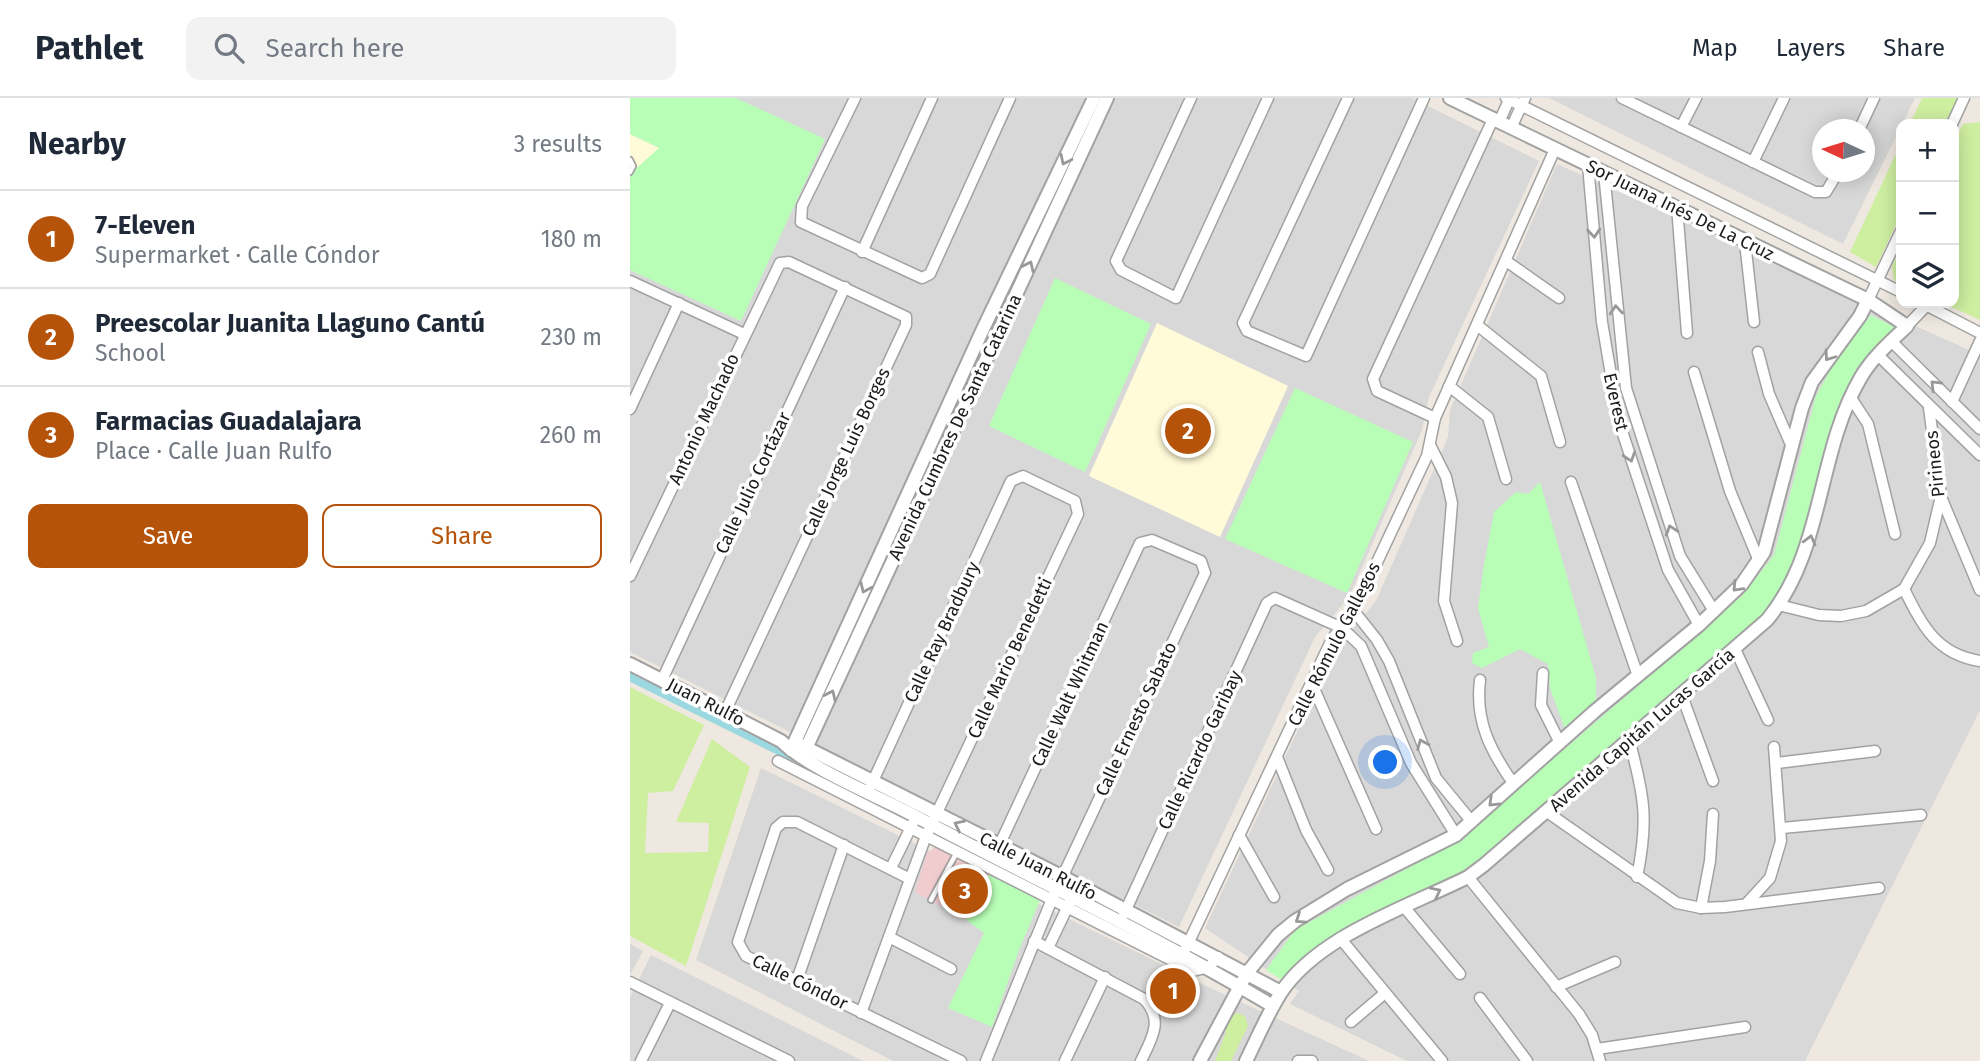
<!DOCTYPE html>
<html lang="en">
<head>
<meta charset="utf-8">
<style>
	:root { --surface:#fff; --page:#f2f2f3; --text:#1f2937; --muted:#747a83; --line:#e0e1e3; --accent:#b45309 }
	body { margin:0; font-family:"Fira Sans",sans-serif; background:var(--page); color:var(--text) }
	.controls { position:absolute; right:21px; top:21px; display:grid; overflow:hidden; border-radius:14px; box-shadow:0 4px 18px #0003 }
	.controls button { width:63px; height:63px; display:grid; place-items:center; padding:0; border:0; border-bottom:2px solid var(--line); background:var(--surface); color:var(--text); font:35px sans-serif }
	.compass { position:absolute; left:1182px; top:21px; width:63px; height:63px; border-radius:50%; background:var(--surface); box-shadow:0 4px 18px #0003; rotate:274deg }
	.you { position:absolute; left:756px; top:665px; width:24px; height:24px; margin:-18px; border:5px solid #fff; border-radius:50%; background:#1a73e8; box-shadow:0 0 0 10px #1a73e833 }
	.badge { display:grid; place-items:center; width:46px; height:46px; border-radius:50%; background:var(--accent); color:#fff; font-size:23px; font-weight:700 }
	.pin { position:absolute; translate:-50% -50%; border:4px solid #fff; box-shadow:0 2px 7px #0006 }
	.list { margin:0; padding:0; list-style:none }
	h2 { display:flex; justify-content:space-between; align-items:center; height:91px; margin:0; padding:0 28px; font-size:30px }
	h2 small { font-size:23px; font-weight:400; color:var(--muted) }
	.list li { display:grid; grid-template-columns:46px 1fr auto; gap:21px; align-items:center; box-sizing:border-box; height:98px; padding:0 28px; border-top:2px solid var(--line) }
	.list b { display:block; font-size:26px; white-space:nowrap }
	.list p { margin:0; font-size:23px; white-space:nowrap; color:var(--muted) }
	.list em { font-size:23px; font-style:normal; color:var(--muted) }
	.actions { display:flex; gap:14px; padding:21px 28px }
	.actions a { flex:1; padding:16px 0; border:2px solid var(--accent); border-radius:14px; text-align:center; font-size:24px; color:var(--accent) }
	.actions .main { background:var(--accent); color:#fff }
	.icon { flex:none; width:38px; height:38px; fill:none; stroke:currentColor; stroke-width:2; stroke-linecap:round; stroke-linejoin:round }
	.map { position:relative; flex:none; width:1350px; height:963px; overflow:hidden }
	header { display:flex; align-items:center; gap:42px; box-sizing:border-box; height:98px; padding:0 35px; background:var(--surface); border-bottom:2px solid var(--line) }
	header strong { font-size:33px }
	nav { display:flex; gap:38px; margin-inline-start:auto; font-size:24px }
	.search { width:490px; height:63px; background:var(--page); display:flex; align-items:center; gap:18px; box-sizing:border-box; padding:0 24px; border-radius:14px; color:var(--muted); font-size:26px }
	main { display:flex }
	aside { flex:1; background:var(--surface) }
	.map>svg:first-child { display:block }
</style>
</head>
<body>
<header>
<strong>Pathlet</strong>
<div class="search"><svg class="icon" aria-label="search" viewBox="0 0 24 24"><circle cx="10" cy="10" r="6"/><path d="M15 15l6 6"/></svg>Search here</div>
<nav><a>Map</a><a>Layers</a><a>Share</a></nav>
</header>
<main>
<aside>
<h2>Nearby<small>3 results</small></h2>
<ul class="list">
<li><span class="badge">1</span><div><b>7-Eleven</b><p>Supermarket · Calle Cóndor</p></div><em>180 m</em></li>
<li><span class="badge">2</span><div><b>Preescolar Juanita Llaguno Cantú</b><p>School</p></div><em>230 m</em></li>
<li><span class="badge">3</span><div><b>Farmacias Guadalajara</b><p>Place · Calle Juan Rulfo</p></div><em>260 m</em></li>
</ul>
<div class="actions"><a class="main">Save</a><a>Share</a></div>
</aside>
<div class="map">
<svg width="1350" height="963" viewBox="0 0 1350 963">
	<rect width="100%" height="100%" fill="#eee8e0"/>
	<g fill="#d9d8d8" fill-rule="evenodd">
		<polygon points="0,0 782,0 909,63 799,299 792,332 719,499 685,539 549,829 0,554"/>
		<path d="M919,0H1285L1213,146ZM1192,32H1234V74H1192Z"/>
		<polygon points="927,66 1350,257 1350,612 1175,963 777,963 660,906 669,893 575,830 705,553 746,503 818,339 820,312"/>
		<polygon points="131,670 578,889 739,963 263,963 66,862"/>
		<polygon points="0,846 13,853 0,877"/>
		<polygon points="21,857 233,963 0,963 0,899"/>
	</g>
	<polygon fill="#f1cccf" points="305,749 360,775 336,822 285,794 297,755"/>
	<g fill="#fffbd8">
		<polygon points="0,36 30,50 0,76"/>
		<polygon points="527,225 658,288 590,439 459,378"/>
	</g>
	<g fill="#ceeea0">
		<polygon points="1292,0 1328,0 1315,26 1280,26"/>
		<polygon points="1350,24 1350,222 1313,205 1324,205 1324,44 1333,26"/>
		<polygon points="1271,45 1271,116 1246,169 1220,154"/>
		<polygon points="1271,150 1271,185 1264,182 1262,168"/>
		<polygon points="0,589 74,627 43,693 18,695 15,755 78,754 79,725 46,724 82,641 120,669 56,868 0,838"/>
		<polygon points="607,915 615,918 618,928 601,963 585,963 596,934 594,927 600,917"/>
	</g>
	<g fill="#b8feb7">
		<polygon points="0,0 106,0 195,41 111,223 0,172 0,76 29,50 0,36"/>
		<polygon points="425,180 521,226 455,374 359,328"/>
		<polygon points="1241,217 1266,230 1230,273 1162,476 1136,515 842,768 685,850 652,882 636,872 665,832 829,742 1112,498 1144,457 1186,298 1211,253"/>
		<polygon points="665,290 783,344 717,495 595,441"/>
		<polygon points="910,384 966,580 966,603 935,631 920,590 918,566 890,551 852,570 842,565 843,555 859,549 848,510 854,467 864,414 886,394 898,396"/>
		<polygon points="359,777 410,802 389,852 362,929 318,910 354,835 336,822"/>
	</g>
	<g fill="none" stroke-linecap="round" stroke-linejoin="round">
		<polyline stroke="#9bd8e0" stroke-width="12" points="0,577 153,653 159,661"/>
		<g stroke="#a2a2a2" stroke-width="8">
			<g id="service">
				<polyline points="0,62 3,68 0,74"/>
				<polyline points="301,802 327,754"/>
			</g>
		</g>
		<g stroke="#a2a2a2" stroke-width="13">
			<g id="minor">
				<polyline points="225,0 172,108 171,124 292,180 300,176 380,0"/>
				<polyline points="561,0 486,163 491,172 546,200 638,0"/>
				<polyline points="718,0 613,225 617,233 676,258 794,0"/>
				<polyline points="876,0 1271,194"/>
				<polyline points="992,0 1185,94 1196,94 1208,74"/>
				<polyline points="869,24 880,0"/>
				<polyline points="1322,26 1334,0"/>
				<polyline points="1051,29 1066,0"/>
				<polyline points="881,30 895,0"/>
				<polyline points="1229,32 1244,0"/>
				<polyline points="1123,64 1154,0"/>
				<polyline points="958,67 972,224 989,324 1038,472 1069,527"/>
				<polyline points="974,75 996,290 1050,458 1084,513"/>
				<polyline points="1047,109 1057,235"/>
				<polyline points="1115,144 1124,224"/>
				<polyline points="232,154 302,0"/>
				<polyline points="876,163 929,200"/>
				<polyline points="0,183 114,236"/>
				<polyline points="1238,202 1271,133"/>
				<polyline points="1292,205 1350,235"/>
				<polyline points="847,227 911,278 930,344"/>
				<polyline points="1277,228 1297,207"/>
				<polyline points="1261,243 1350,331"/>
				<polyline points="1128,254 1139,296 1162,349"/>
				<polyline points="1248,257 1350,357"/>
				<polyline points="1064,274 1100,393 1129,463"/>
				<polyline points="819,288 858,319 876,381"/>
				<polyline points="1221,300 1238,326 1265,436"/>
				<polyline points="1322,304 1350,243"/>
				<polyline points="0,311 49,205"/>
				<polyline points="805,320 747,293 743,281 863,21"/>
				<polyline points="800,347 816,379 822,405 814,503 827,543"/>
				<polyline points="941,384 1008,578"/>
				<polyline points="1311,399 1350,492"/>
				<polyline points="0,478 150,165 159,164 276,219 276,227 95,614"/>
				<path d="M1274,491C1292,527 1306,556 1350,563"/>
				<polyline points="1149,507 1189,517 1211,518 1236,513 1274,491 1300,445 1311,398 1299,310"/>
				<polyline points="724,513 747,542 759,563 806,680 842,724"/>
				<polyline points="1105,551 1138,622"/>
				<polyline points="913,575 911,607 930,645"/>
				<polyline points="32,582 215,189"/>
				<path d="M850,582C845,623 860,652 883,685"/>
				<polyline points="682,586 746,731"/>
				<polyline points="1051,595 1083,683"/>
				<path d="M999,641C1014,697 1019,721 1007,779"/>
				<polyline points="647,659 676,732 698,772"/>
				<polyline points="148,663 563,873 579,869 588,859"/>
				<polyline points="1147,665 1245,653"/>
				<polyline points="917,714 1047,805 1071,810 1095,809 1249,790"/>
				<polyline points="1152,730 1291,717"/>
				<polyline points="609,737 644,799"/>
				<polyline points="261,770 283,725"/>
				<polyline points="838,779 949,916 962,937 970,963"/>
				<polyline points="280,781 167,724 153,724 146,730 108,844 116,858 331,963"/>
				<polyline points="1118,804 1140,780 1151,743 1144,649"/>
				<polyline points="775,810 830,876"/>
				<polyline points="1071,810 1080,763 1083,716"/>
				<polyline points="494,816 637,505 645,500 712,530 731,548 781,665 826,737"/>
				<polyline points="259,839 321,871"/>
				<polyline points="710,840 812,963"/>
				<path d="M404,843L514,901C534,922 522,940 511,963"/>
				<polyline points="418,850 448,787"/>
				<polyline points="556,850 702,541 724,513 797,358 805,320 925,51"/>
				<polyline points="167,882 214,747"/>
				<polyline points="0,884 159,963"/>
				<polyline points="926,889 985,864"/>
				<polyline points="850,900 897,963"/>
				<polyline points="231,915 296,738 448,416 445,403 393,378 381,383 238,694"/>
				<polyline points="721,924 755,895"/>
				<polyline points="967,951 1115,929"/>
				<polyline points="11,963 40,905"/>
				<polyline points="356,963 422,801 575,475 571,463 522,442 510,445 368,750"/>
				<polyline points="435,963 475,879"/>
				<polyline points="668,963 682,963"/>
			</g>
		</g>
		<g stroke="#a2a2a2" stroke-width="16">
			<g id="tertiary">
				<path d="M0,566L151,643C180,671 243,696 281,716C402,780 525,838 643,908"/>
				<polyline points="169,646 433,779 651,894"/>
				<polyline points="161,652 353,231 464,0"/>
				<polyline points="172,659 477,0"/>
				<polyline points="570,963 617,875 648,837 665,823 717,791 826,737 965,613 1069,527 1112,486 1134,454 1172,310 1182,284 1230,218 1238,202"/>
				<path d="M616,963C627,941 637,917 650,896C687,838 778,809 838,779L854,767L1137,522C1195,452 1186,356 1231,279C1242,260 1261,243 1277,228L1238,202L820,0"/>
			</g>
		</g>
		<use href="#service" stroke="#fff" stroke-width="4.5"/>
		<use href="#minor" stroke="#fff" stroke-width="10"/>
		<use href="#tertiary" stroke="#fff" stroke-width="12"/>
	</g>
	<defs><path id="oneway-chevron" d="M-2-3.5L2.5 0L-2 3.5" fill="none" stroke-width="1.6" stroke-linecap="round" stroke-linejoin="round" transform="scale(1.75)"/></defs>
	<g stroke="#989898">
		<use href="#oneway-chevron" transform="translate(435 62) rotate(116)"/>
		<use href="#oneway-chevron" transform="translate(964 135) rotate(85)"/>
		<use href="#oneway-chevron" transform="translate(399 168) rotate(-65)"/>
		<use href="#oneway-chevron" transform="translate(986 212) rotate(-95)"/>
		<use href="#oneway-chevron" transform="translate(1199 258) rotate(126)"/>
		<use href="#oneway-chevron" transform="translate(1305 287) rotate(-135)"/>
		<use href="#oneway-chevron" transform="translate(1000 359) rotate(72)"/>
		<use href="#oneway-chevron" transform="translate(1041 432) rotate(-108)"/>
		<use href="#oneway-chevron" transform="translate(1180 442) rotate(-75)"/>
		<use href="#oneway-chevron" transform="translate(1107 489) rotate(134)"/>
		<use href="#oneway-chevron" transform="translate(235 490) rotate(114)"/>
		<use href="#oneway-chevron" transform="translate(201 597) rotate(-65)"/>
		<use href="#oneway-chevron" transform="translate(792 646) rotate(-113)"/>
		<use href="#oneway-chevron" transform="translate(863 704) rotate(136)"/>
		<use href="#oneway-chevron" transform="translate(329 727) rotate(-154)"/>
		<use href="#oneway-chevron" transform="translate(806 794) rotate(-27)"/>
		<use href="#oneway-chevron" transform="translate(670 821) rotate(146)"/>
	</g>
	<g text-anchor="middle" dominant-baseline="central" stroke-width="7" stroke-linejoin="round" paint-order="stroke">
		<g font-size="18" fill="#1b1b1b" stroke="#fff">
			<text transform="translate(1050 112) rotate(26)">Sor Juana Inés De La Cruz</text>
			<text transform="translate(986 304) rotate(77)">Everest</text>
			<text transform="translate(74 321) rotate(-65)">Antonio Machado</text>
			<text transform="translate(325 329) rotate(-65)">Avenida Cumbres De Santa Catarina</text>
			<text transform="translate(216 354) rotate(-65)">Calle Jorge Luis Borges</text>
			<text transform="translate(1305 366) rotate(-96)">Pirineos</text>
			<text transform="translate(123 385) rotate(-65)">Calle Julio Cortázar</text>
			<text transform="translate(312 534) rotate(-65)">Calle Ray Bradbury</text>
			<text transform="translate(704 546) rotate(-63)">Calle Rómulo Gallegos</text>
			<text transform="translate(380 560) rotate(-65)">Calle Mario Benedetti</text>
			<text transform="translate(440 596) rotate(-65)">Calle Walt Whitman</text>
			<text transform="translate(76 604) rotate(27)">Juan Rulfo</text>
			<text transform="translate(506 621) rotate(-65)">Calle Ernesto Sabato</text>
			<text transform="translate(1012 632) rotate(-41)">Avenida Capitán Lucas García</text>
			<text transform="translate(570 652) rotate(-65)">Calle Ricardo Garibay</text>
			<text transform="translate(408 768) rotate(27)">Calle Juan Rulfo</text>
			<text transform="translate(170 884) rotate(26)">Calle Cóndor</text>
		</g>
	</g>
</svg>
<div class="controls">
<button>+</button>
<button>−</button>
<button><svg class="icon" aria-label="layers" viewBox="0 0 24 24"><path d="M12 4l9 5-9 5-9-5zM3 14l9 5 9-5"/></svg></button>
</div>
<svg class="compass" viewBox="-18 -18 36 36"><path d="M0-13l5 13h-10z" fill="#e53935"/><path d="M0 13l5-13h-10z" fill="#747a83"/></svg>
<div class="you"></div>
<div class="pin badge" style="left:543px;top:893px">1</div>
<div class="pin badge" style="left:558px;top:333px">2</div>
<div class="pin badge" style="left:335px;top:793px">3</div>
</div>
</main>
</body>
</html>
